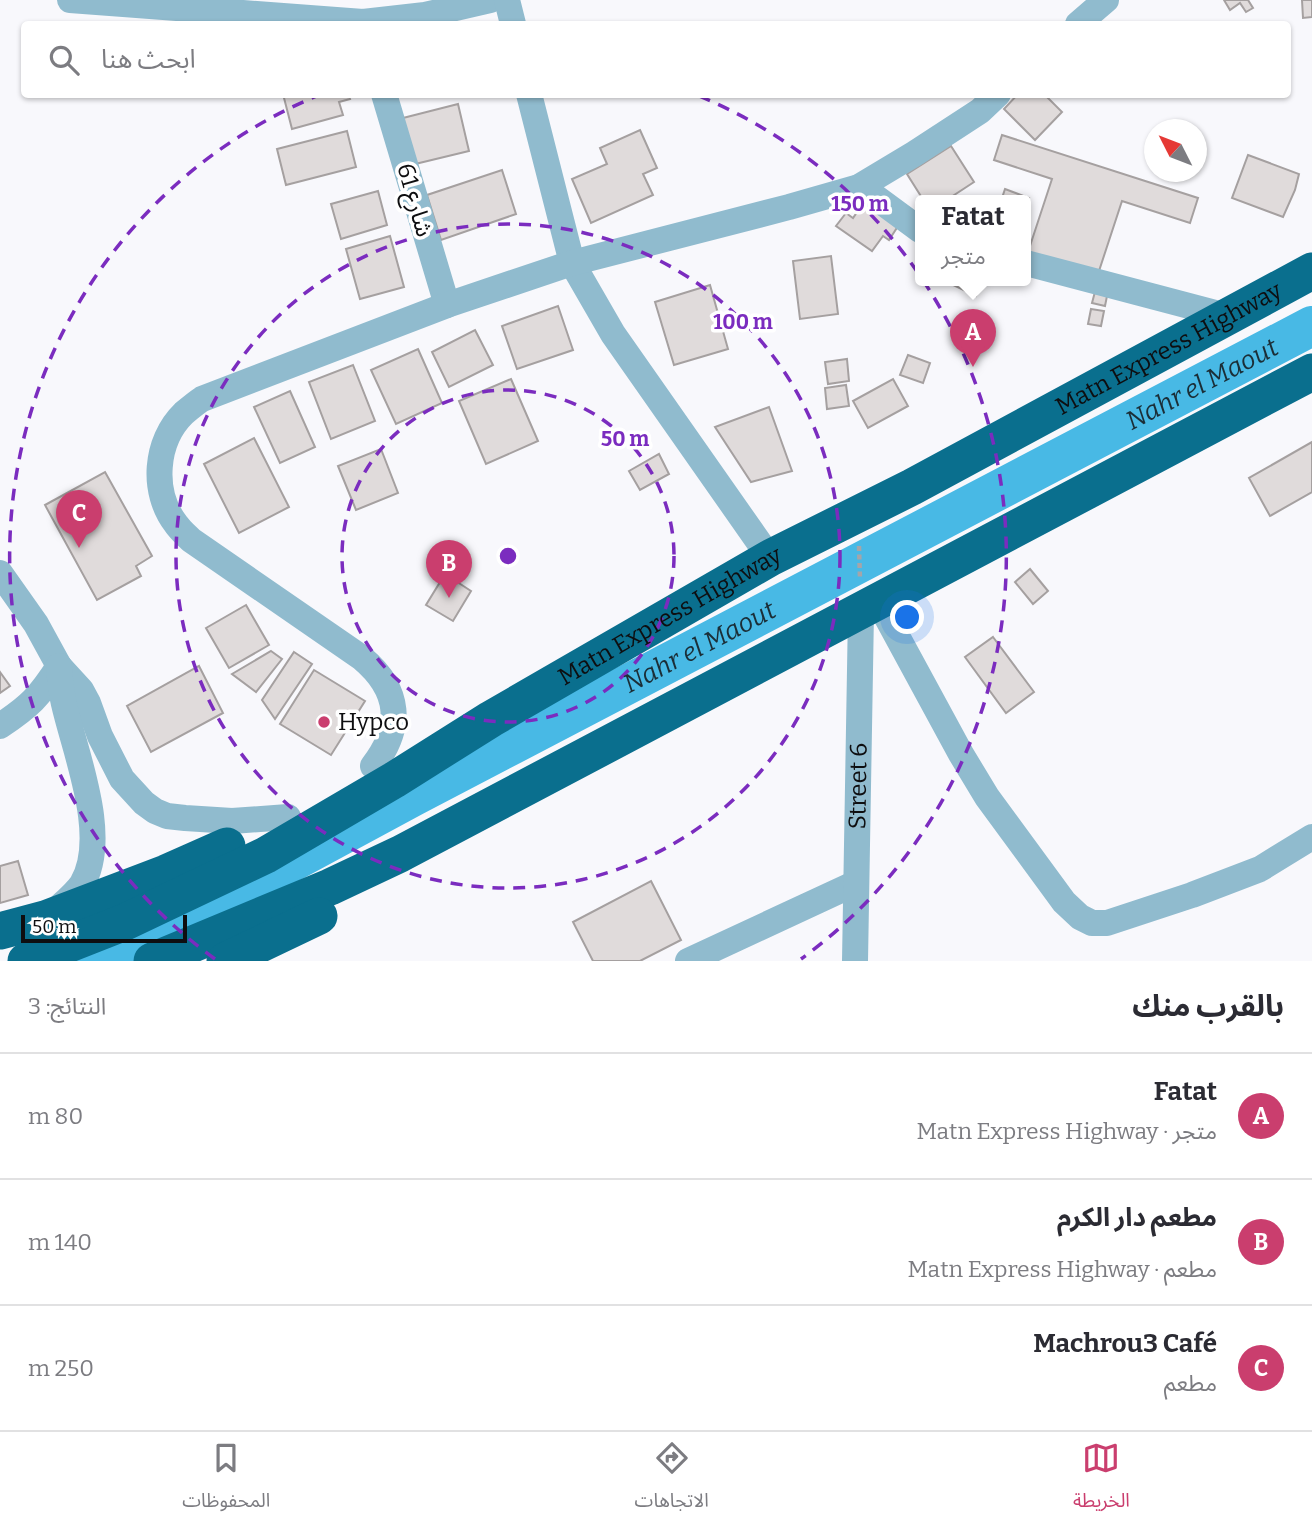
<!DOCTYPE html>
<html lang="ar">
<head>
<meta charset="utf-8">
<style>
	:root { --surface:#fff; --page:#f2f2f3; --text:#2b2b33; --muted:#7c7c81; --line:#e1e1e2; --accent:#ca3e6e }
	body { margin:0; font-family:Bitter,"Noto Sans Arabic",serif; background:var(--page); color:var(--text); direction:rtl }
	.compass { position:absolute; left:1144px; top:119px; width:63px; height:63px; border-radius:50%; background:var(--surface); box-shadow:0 2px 5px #0004; rotate:312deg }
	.scale { position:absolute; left:21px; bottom:18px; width:166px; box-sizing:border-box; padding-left:7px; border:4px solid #0e0e10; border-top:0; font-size:19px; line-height:24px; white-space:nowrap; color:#0e0e10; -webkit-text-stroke:5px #fff; paint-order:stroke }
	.you { position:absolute; left:908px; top:618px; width:24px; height:24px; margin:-18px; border:5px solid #fff; border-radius:50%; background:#1a73e8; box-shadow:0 0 0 10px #1a73e833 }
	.badge { display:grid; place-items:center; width:46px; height:46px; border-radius:50%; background:var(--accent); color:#fff; font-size:23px; font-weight:700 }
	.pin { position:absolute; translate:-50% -58px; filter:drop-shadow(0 2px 4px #0008) }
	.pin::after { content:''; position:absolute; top:37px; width:24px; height:21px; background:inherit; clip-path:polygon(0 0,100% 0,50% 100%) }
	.popup { position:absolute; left:915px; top:195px; width:116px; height:91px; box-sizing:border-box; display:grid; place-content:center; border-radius:7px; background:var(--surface); filter:drop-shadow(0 2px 5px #0005); font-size:23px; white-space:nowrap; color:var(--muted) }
	.popup b { font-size:26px; color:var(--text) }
	.popup::after { content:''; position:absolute; left:50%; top:100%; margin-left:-14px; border:14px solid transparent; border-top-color:var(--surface) }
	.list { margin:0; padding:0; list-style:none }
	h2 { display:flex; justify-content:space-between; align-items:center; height:91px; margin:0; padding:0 28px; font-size:30px }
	h2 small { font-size:23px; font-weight:400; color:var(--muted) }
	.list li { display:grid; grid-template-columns:46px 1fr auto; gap:21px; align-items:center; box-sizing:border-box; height:126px; padding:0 28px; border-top:2px solid var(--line) }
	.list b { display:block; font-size:26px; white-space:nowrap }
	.list p { margin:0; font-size:23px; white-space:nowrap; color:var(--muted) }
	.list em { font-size:23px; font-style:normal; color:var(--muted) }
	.icon { flex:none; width:38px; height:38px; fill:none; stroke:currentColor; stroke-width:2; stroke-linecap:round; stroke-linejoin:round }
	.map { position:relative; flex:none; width:1312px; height:961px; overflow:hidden; direction:ltr }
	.search { position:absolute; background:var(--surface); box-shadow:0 2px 5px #0004; left:21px; right:21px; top:21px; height:77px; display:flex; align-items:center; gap:18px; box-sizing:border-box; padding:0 24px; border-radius:7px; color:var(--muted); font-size:26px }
	.sheet { height:469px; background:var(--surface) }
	nav { display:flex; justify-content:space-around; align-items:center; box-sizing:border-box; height:98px; border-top:2px solid var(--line); background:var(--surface); font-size:19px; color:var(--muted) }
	nav a { display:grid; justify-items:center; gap:4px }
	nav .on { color:var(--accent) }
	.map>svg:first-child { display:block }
</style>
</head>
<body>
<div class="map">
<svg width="1312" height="961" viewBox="0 0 1312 961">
	<rect width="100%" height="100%" fill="#f8f8fc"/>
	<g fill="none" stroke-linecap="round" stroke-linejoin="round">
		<path stroke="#48b9e5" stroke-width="40" id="s1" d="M83,961L138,945L414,796L1312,326"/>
	</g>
	<g fill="#e0dbdb" stroke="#a5a0a0" stroke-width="2">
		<polygon points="1224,0 1248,0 1253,8 1246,12 1240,3 1230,10"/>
		<polygon points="1302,0 1312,0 1312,17 1303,18"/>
		<polygon points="283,94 348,94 350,99 339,102 343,115 292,129"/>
		<polygon points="1018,94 1044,94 1062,112 1035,140 1004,109"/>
		<polygon points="458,104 469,151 411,165 399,119"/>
		<polygon points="640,130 657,168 643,174 653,195 591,223 572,179 607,164 600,148"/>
		<polygon points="347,131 356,167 286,185 277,149"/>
		<polygon points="1002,135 1198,198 1190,223 1122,201 1098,274 1028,252 1052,179 994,160"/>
		<polygon points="951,146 974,182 945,201 924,201 907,174"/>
		<polygon points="1248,155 1299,174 1295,190 1283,217 1232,198"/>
		<polygon points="502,170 516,214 441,240 427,195"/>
		<polygon points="1005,189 1029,198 1026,207 1026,201 1001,201"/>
		<polygon points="378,191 387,225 341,239 331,204"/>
		<polygon points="866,199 900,223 889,240 883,236 872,251 836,226 846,213 853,218"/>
		<polygon points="390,236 404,287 360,299 346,249"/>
		<polygon points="831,256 838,314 800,319 793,261"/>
		<polygon points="945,281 983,281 976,296"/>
		<polygon points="710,285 728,349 674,365 655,302"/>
		<polygon points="1096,288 1108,291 1105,306 1092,303"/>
		<polygon points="558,306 573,350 517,369 502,326"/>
		<polygon points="1091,309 1104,311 1101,326 1088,324"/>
		<polygon points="475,330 493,365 449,387 432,352"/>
		<polygon points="418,349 442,403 396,424 371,370"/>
		<polygon points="908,355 930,363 923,383 900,375"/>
		<polygon points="847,359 849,381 828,384 825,362"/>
		<polygon points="353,365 375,421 331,439 309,382"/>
		<polygon points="511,379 538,441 486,464 459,401"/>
		<polygon points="893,379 908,406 868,428 853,401"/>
		<polygon points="846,385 849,406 827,409 825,388"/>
		<polygon points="290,391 315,447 280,463 254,407"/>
		<polygon points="769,407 792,471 751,482 715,427"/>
		<polygon points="254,438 289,507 239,533 204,464"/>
		<polygon points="1312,442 1312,492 1270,516 1249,478"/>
		<polygon points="381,449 398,493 356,510 338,466"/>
		<polygon points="659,454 669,474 640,490 629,471"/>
		<polygon points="105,472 152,556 136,566 141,576 97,600 45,505"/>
		<polygon points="1030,569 1048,591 1033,604 1015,582"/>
		<polygon points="445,574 471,591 453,621 426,605"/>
		<polygon points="246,605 269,645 229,668 206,628"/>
		<polygon points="993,637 1034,692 1006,713 965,657"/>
		<polygon points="271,651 282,659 256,692 232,674"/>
		<polygon points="294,652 312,664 275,719 262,700"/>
		<polygon points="199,666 223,713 151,752 127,706"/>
		<polygon points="314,670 365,701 331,755 280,724"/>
		<polygon points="0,672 10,686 0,693"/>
		<polygon points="18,861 28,895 0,903 0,866"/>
		<polygon points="651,881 681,940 640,961 593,961 573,922"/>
	</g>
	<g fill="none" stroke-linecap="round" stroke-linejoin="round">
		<polyline stroke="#a5a5a9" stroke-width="4.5" stroke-dasharray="5 3.5" stroke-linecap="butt" points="859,546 860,579"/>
		<g stroke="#90bbce" stroke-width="26">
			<polyline points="70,0 363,22 425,15 490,0"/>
			<polyline points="507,0 513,24"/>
			<polyline points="1078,24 1106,0"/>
			<polyline points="384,94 447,305"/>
			<polyline points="529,94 572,263 613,334 770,558"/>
			<polyline points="859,187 867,191 920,230"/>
			<polyline points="1026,263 1227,316"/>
			<polyline points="0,573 36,624 59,666 81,690 88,703 100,736 122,779 144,803 155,811 167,816 185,818 232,821 288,817"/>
			<polyline points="879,603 961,754 987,797 1064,902 1080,917 1092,923 1107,923 1192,895 1260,869 1312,837"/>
			<path d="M0,726C30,706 39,697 59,666"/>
			<path d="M373,766C403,727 401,691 362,658L191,540C186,535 180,530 176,524C151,492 155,441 184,413C190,408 196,403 202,399L447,305L572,263L789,207L859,187L914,154L980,111L998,94"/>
			<path d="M55,911C65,902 75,894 82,884C110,837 75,753 64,704C61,692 60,679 59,666"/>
			<polyline points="688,961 856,883"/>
			<path id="s2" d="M855,961L861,612"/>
		</g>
		<g stroke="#0a6f8e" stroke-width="37">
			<polyline points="0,931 45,919 166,873 227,846"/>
			<path id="s3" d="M26,961L125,922L266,855L394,780L491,719L770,558L912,487L1312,271"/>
			<polyline points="152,961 330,887 400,854 1312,372"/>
			<polyline points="225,961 319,916"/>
		</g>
	</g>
	<g fill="none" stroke="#7b2cbf" stroke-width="3.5" stroke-dasharray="12 9">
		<circle cx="508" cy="556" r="166"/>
		<circle cx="508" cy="556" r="332"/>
		<path d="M215 959A498 498 0 0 1 317 96M699 96A498 498 0 0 1 801 959"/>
	</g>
	<circle fill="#ca3e6e" stroke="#fff" stroke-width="2.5" cx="324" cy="722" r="7"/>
	<g text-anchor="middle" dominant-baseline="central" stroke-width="7" stroke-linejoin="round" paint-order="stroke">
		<g font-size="24" fill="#0e0e10" stroke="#fff">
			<text transform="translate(415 200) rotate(74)">شارع 61</text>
			<text stroke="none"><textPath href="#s3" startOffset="1298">Matn Express Highway</textPath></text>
			<text stroke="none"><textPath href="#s3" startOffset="732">Matn Express Highway</textPath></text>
			<text stroke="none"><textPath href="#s2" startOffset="175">Street 6</textPath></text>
		</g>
		<g font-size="24" fill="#0e0e10" stroke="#fff" text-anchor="start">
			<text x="338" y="722">Hypco</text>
		</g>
		<g font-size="26" font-style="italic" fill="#1b2e37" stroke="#fff">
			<text stroke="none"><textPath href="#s1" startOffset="1260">Nahr el Maout</textPath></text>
			<text stroke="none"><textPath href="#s1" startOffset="693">Nahr el Maout</textPath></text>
		</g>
	</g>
	<circle cx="508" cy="556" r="10" fill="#7b2cbf" stroke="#fff" stroke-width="3.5"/>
	<g font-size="21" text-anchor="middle" font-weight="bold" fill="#7b2cbf" stroke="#fff" stroke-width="7" stroke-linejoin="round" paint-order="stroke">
		<text x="860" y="211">150 m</text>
		<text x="743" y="329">100 m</text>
		<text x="625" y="446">50 m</text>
	</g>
</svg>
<svg class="compass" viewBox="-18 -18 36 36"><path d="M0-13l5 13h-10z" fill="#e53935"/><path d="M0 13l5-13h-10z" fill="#7c7c81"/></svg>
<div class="scale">50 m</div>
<div class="you"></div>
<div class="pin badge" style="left:973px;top:367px">A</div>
<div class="popup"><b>Fatat</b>متجر</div>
<div class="pin badge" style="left:449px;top:598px">B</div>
<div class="pin badge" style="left:79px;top:548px">C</div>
<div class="search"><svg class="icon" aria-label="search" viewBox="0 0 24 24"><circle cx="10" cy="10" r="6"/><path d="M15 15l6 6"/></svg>ابحث هنا</div>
</div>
<section class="sheet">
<h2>بالقرب منك<small>النتائج: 3</small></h2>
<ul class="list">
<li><span class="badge">A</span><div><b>Fatat</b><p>متجر · Matn Express Highway</p></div><em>80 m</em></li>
<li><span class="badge">B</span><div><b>مطعم دار الكرم</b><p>مطعم · Matn Express Highway</p></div><em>140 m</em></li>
<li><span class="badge">C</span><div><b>Machrou3 Café</b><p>مطعم</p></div><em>250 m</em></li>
</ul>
</section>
<nav>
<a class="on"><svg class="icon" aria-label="map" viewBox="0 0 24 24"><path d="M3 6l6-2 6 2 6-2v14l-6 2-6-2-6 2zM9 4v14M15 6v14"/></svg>الخريطة</a>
<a><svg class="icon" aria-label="directions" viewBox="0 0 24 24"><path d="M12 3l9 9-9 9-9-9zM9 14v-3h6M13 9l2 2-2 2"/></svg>الاتجاهات</a>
<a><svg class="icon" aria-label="saved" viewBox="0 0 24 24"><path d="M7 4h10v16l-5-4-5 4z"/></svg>المحفوظات</a>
</nav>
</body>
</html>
